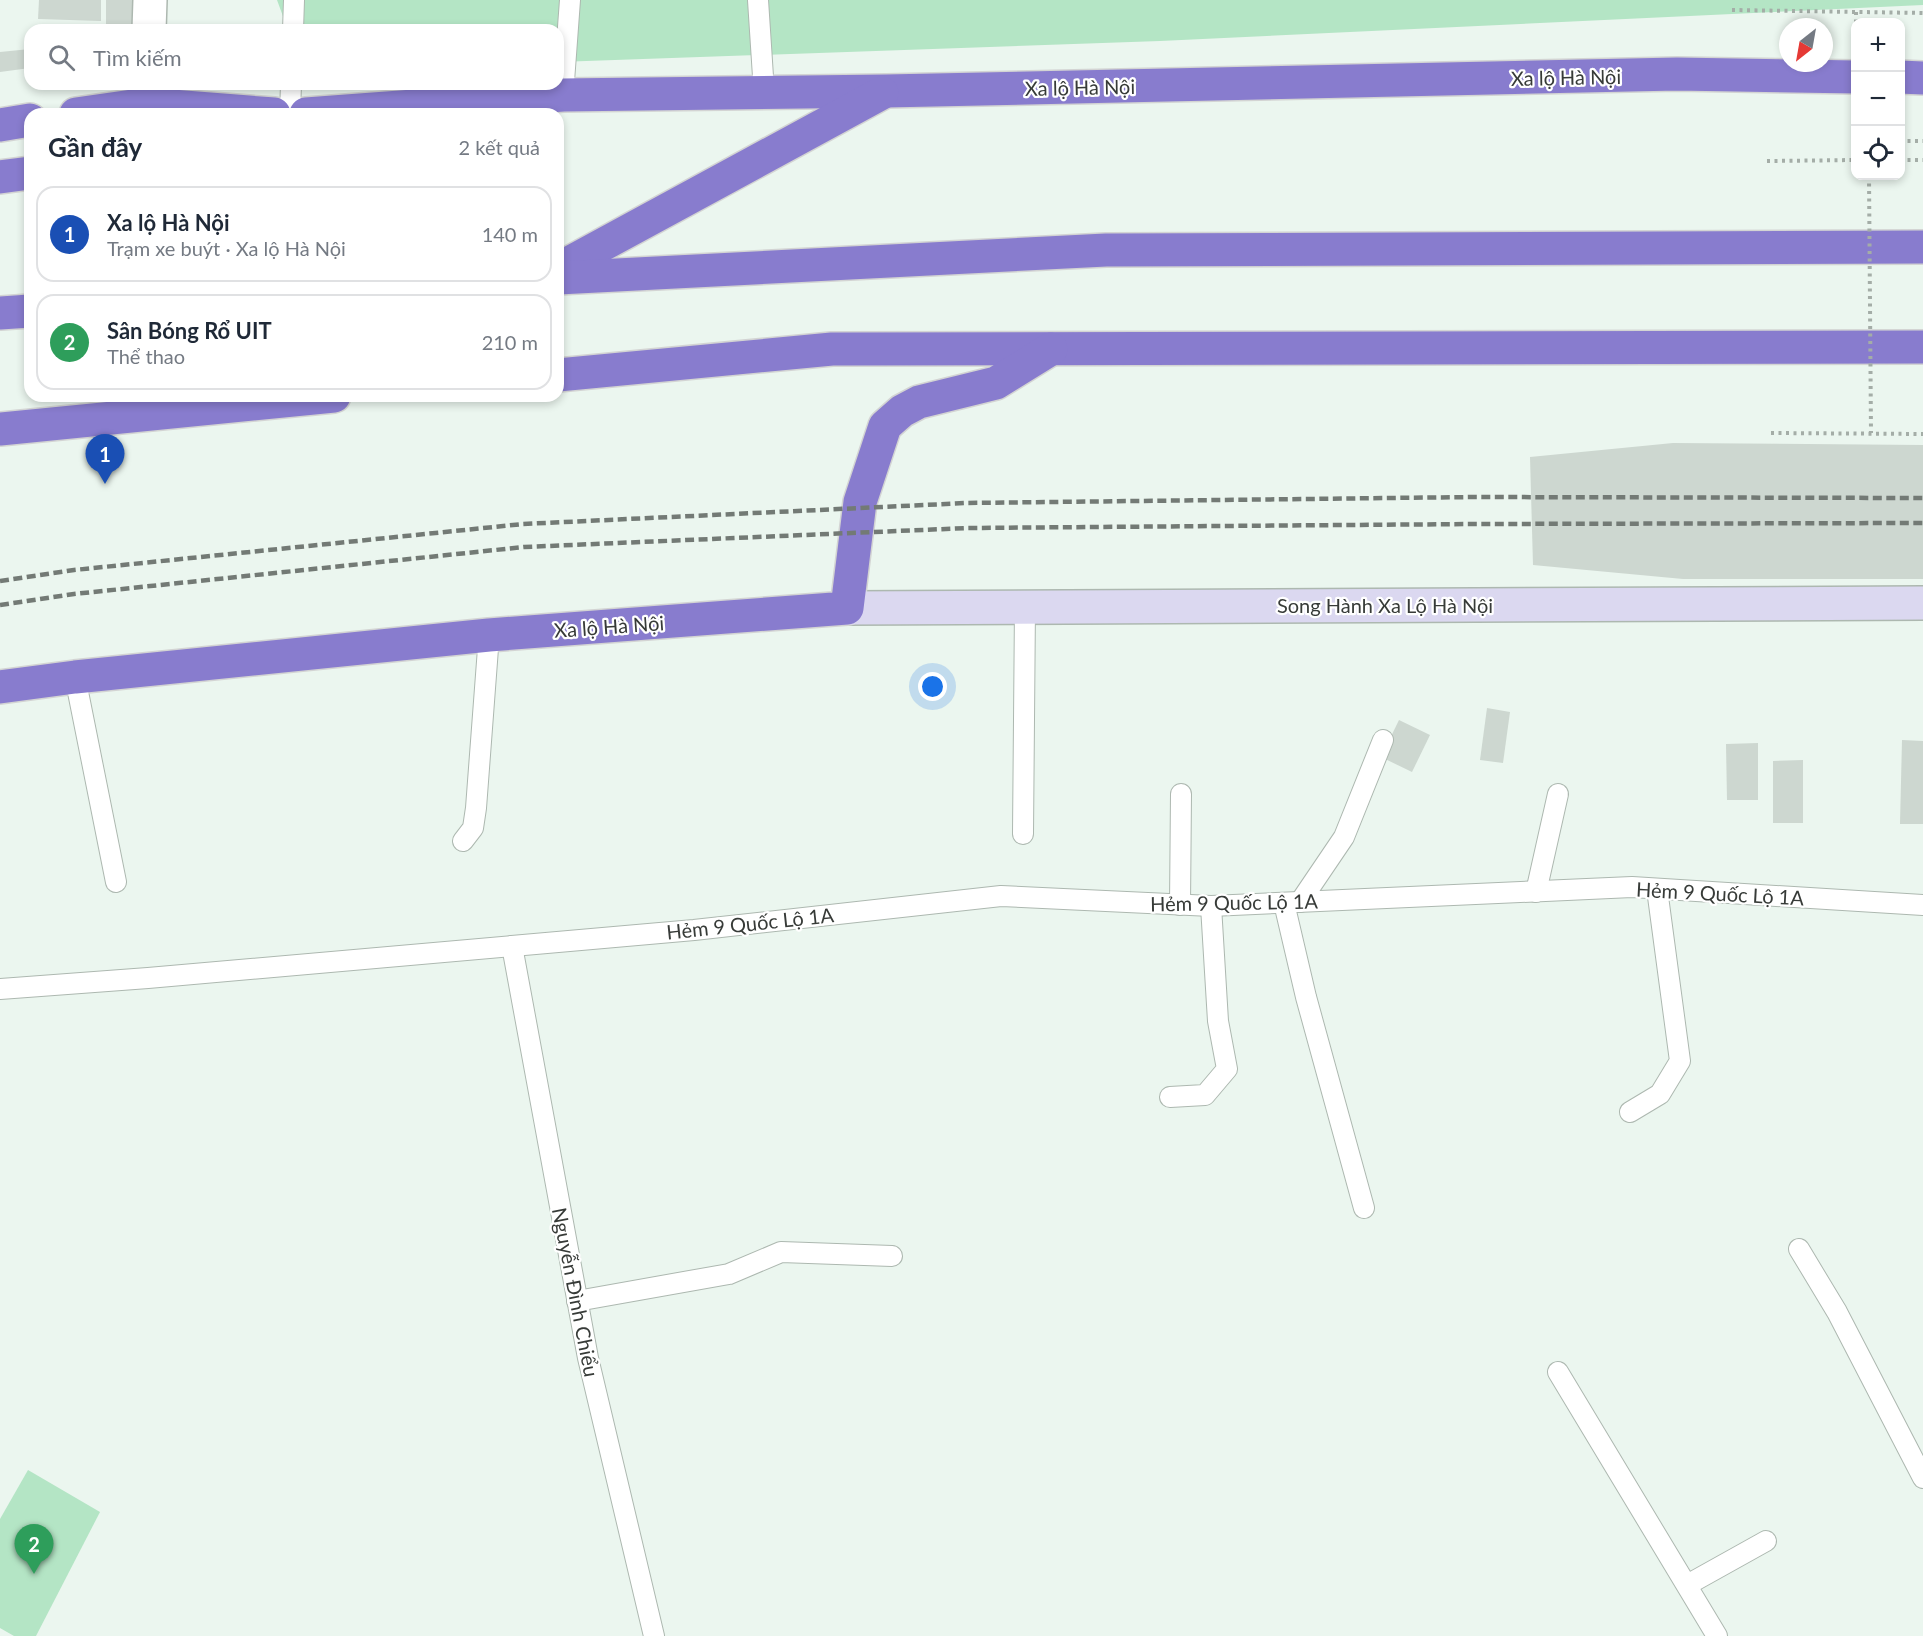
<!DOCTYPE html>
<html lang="vi">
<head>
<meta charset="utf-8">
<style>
	:root { --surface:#fff; --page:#f6f6f7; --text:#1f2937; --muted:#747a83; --line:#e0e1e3; --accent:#1a73e8 }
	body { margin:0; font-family:Lato,sans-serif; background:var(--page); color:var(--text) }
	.controls { position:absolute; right:18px; top:18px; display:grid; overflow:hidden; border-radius:12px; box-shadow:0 3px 9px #0003 }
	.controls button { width:54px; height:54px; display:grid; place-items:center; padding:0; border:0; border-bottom:2px solid var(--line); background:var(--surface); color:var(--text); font:30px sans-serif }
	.compass { position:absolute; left:1779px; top:18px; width:54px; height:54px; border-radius:50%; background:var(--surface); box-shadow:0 3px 9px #0003; rotate:211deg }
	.you { position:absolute; left:933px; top:687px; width:21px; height:21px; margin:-15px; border:4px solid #fff; border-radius:50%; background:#1a73e8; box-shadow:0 0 0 9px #1a73e833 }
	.badge { display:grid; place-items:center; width:39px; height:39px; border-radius:50%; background:var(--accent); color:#fff; font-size:20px; font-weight:700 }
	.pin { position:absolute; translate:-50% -50px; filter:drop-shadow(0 2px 3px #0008) }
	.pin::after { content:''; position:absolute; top:32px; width:21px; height:18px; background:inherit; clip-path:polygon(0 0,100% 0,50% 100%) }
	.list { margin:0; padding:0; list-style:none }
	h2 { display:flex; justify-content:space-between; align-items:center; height:78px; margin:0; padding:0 24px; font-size:26px }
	h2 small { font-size:20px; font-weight:400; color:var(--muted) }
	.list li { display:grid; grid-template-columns:39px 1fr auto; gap:18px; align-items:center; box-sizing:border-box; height:96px; margin:0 12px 12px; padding:0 12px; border:2px solid var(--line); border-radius:18px }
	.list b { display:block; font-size:22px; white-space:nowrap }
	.list p { margin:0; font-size:20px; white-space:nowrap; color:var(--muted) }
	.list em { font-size:20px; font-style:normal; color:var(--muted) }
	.icon { flex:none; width:33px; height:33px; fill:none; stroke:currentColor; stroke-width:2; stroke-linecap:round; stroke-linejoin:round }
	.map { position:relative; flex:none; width:1923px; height:1636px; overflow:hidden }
	.search { position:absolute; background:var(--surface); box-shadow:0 3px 9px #0003; left:24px; top:24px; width:540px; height:66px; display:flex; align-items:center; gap:15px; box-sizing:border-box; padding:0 21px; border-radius:18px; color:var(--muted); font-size:22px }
	.panel { position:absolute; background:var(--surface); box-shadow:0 3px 9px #0003; left:24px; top:108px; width:540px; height:294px; border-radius:18px }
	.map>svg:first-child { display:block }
</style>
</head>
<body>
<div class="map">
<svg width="1923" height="1636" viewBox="0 0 1923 1636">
	<rect width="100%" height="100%" fill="#ebf6ef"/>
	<g fill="#b4e5c5">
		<polygon points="277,0 1923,0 1923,5 1160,41 558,62 558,30 288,30"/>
		<polygon points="28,1470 100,1512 36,1636 14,1636 0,1628 0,1519"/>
	</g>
	<g fill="#cdd7d0">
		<polygon points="39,0 101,0 101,21 38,19"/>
		<rect x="106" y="0" width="26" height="30"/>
		<polygon points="30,49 30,68 0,72 0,52"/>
		<polygon points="1673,443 1923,445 1923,579 1683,579 1533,565 1530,457"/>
		<polygon points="1487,708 1510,712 1503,763 1480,760"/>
		<polygon points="1399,720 1430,735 1412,772 1381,757"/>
		<polygon points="1902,740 1923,741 1923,824 1900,824"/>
		<polygon points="1758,743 1758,800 1727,800 1726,744"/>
		<polygon points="1803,760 1803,823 1773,823 1773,761"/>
	</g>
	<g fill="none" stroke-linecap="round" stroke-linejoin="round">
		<g stroke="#adb8b0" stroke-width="22">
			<g id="lane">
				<polyline points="758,0 764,92"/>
				<polyline points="293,30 294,0"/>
				<polyline points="563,95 570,0"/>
				<polyline points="290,114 291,84"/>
				<polyline points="75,677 116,882"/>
				<polyline points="1023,834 1025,606"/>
				<polyline points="463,841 473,828 476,808 489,635"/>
				<polyline points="1536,892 1558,794"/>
				<polyline points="1300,902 1344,837 1383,740"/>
				<polyline points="1284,903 1306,997 1364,1208"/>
				<polyline points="1180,905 1181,794"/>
				<polyline points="512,946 588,1358 654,1636"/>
				<polyline points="0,989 148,978 694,930 1001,896 1211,906 1632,887 1923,905"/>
				<polyline points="1170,1097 1205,1095 1227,1069 1218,1021 1211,906"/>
				<polyline points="1630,1112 1660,1094 1680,1061 1657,889"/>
				<polyline points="1799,1249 1837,1312 1923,1478"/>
				<polyline points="577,1301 729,1274 781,1252 892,1256"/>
				<polyline points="1558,1372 1717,1636"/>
				<polyline points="1687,1585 1766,1541"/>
			</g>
		</g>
		<g stroke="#adb8b0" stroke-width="36">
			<g id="street">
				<polyline points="149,30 150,0"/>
				<polyline points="145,114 146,84"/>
			</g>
		</g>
		<g stroke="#adb8b0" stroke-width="36">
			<polyline id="secondary" points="847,608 1923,603"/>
		</g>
		<g stroke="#d3d4d3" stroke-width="36">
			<g id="highway">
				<polyline points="1900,77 1923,78"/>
				<polyline points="76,114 146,104 274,114"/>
				<polyline points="306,114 563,95 886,91 1677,74 1856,77"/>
				<polyline points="0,125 30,120"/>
				<polyline points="0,177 30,173"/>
				<polyline points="558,269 882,93"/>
				<polyline points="558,278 1106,250 1923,247"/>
				<polyline points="0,313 30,311"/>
				<polyline points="558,375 832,349 1923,347"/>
				<polyline points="0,429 334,396"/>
				<polyline points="0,687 75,677 489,635 847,608 860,502 885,426 902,411 919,402 996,383 1051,349"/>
			</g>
		</g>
		<g stroke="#a4ada7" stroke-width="4" stroke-dasharray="3 4.5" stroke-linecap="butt">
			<polyline points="1732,10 1923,13"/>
			<polyline points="1856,12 1856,22"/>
			<polyline points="1900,141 1923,141"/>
			<polyline points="1900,160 1923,160"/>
			<polyline points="1767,161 1856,160"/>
			<polyline points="1771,433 1923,434"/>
		</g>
		<use href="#lane" stroke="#fff" stroke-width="20"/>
		<use href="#street" stroke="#fff" stroke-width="33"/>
		<use href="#secondary" stroke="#dbd8f0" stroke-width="33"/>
		<use href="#highway" stroke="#887cce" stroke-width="33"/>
		<g stroke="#737a75" stroke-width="4.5" stroke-dasharray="9 4.5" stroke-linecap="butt">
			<polyline points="0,581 74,570 523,524 966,503 1474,497 1923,498"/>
			<polyline points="0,605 74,594 524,547 968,528 1475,524 1923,523"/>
		</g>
		<polyline stroke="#a4ada7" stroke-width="4" stroke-dasharray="3 4.5" stroke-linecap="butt" points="1869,176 1871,433"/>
	</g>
	<g text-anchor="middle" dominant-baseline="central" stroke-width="4.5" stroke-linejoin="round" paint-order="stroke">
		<g font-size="20" fill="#373b38" stroke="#fff">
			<text transform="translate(1566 77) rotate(-1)">Xa lộ Hà Nội</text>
			<text transform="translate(1080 87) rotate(-1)">Xa lộ Hà Nội</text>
			<text x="1385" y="605">Song Hành Xa Lộ Hà Nội</text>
			<text transform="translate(609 626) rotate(-4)">Xa lộ Hà Nội</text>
			<text transform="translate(1720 893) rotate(3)">Hẻm 9 Quốc Lộ 1A</text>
			<text transform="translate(1234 902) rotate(-1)">Hẻm 9 Quốc Lộ 1A</text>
			<text transform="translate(750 923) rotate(-6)">Hẻm 9 Quốc Lộ 1A</text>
			<text transform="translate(576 1292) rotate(79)">Nguyễn Đình Chiểu</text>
		</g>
	</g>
</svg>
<div class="controls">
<button>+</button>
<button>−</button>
<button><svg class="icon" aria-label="locate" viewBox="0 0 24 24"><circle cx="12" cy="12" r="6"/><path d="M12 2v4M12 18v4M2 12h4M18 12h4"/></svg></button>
</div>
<svg class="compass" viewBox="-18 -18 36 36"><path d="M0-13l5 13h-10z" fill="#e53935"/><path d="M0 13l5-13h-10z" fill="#747a83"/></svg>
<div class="you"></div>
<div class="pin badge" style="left:105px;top:484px;background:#1a4fb4">1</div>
<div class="pin badge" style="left:34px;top:1574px;background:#2e9e5b">2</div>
<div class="search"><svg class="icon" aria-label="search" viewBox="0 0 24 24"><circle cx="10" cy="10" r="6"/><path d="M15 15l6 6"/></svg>Tìm kiếm</div>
<section class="panel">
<h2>Gần đây<small>2 kết quả</small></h2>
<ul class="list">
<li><span class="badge" style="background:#1a4fb4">1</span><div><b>Xa lộ Hà Nội</b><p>Trạm xe buýt · Xa lộ Hà Nội</p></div><em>140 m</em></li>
<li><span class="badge" style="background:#2e9e5b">2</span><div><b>Sân Bóng Rổ UIT</b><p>Thể thao</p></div><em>210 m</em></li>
</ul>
</section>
</div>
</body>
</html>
